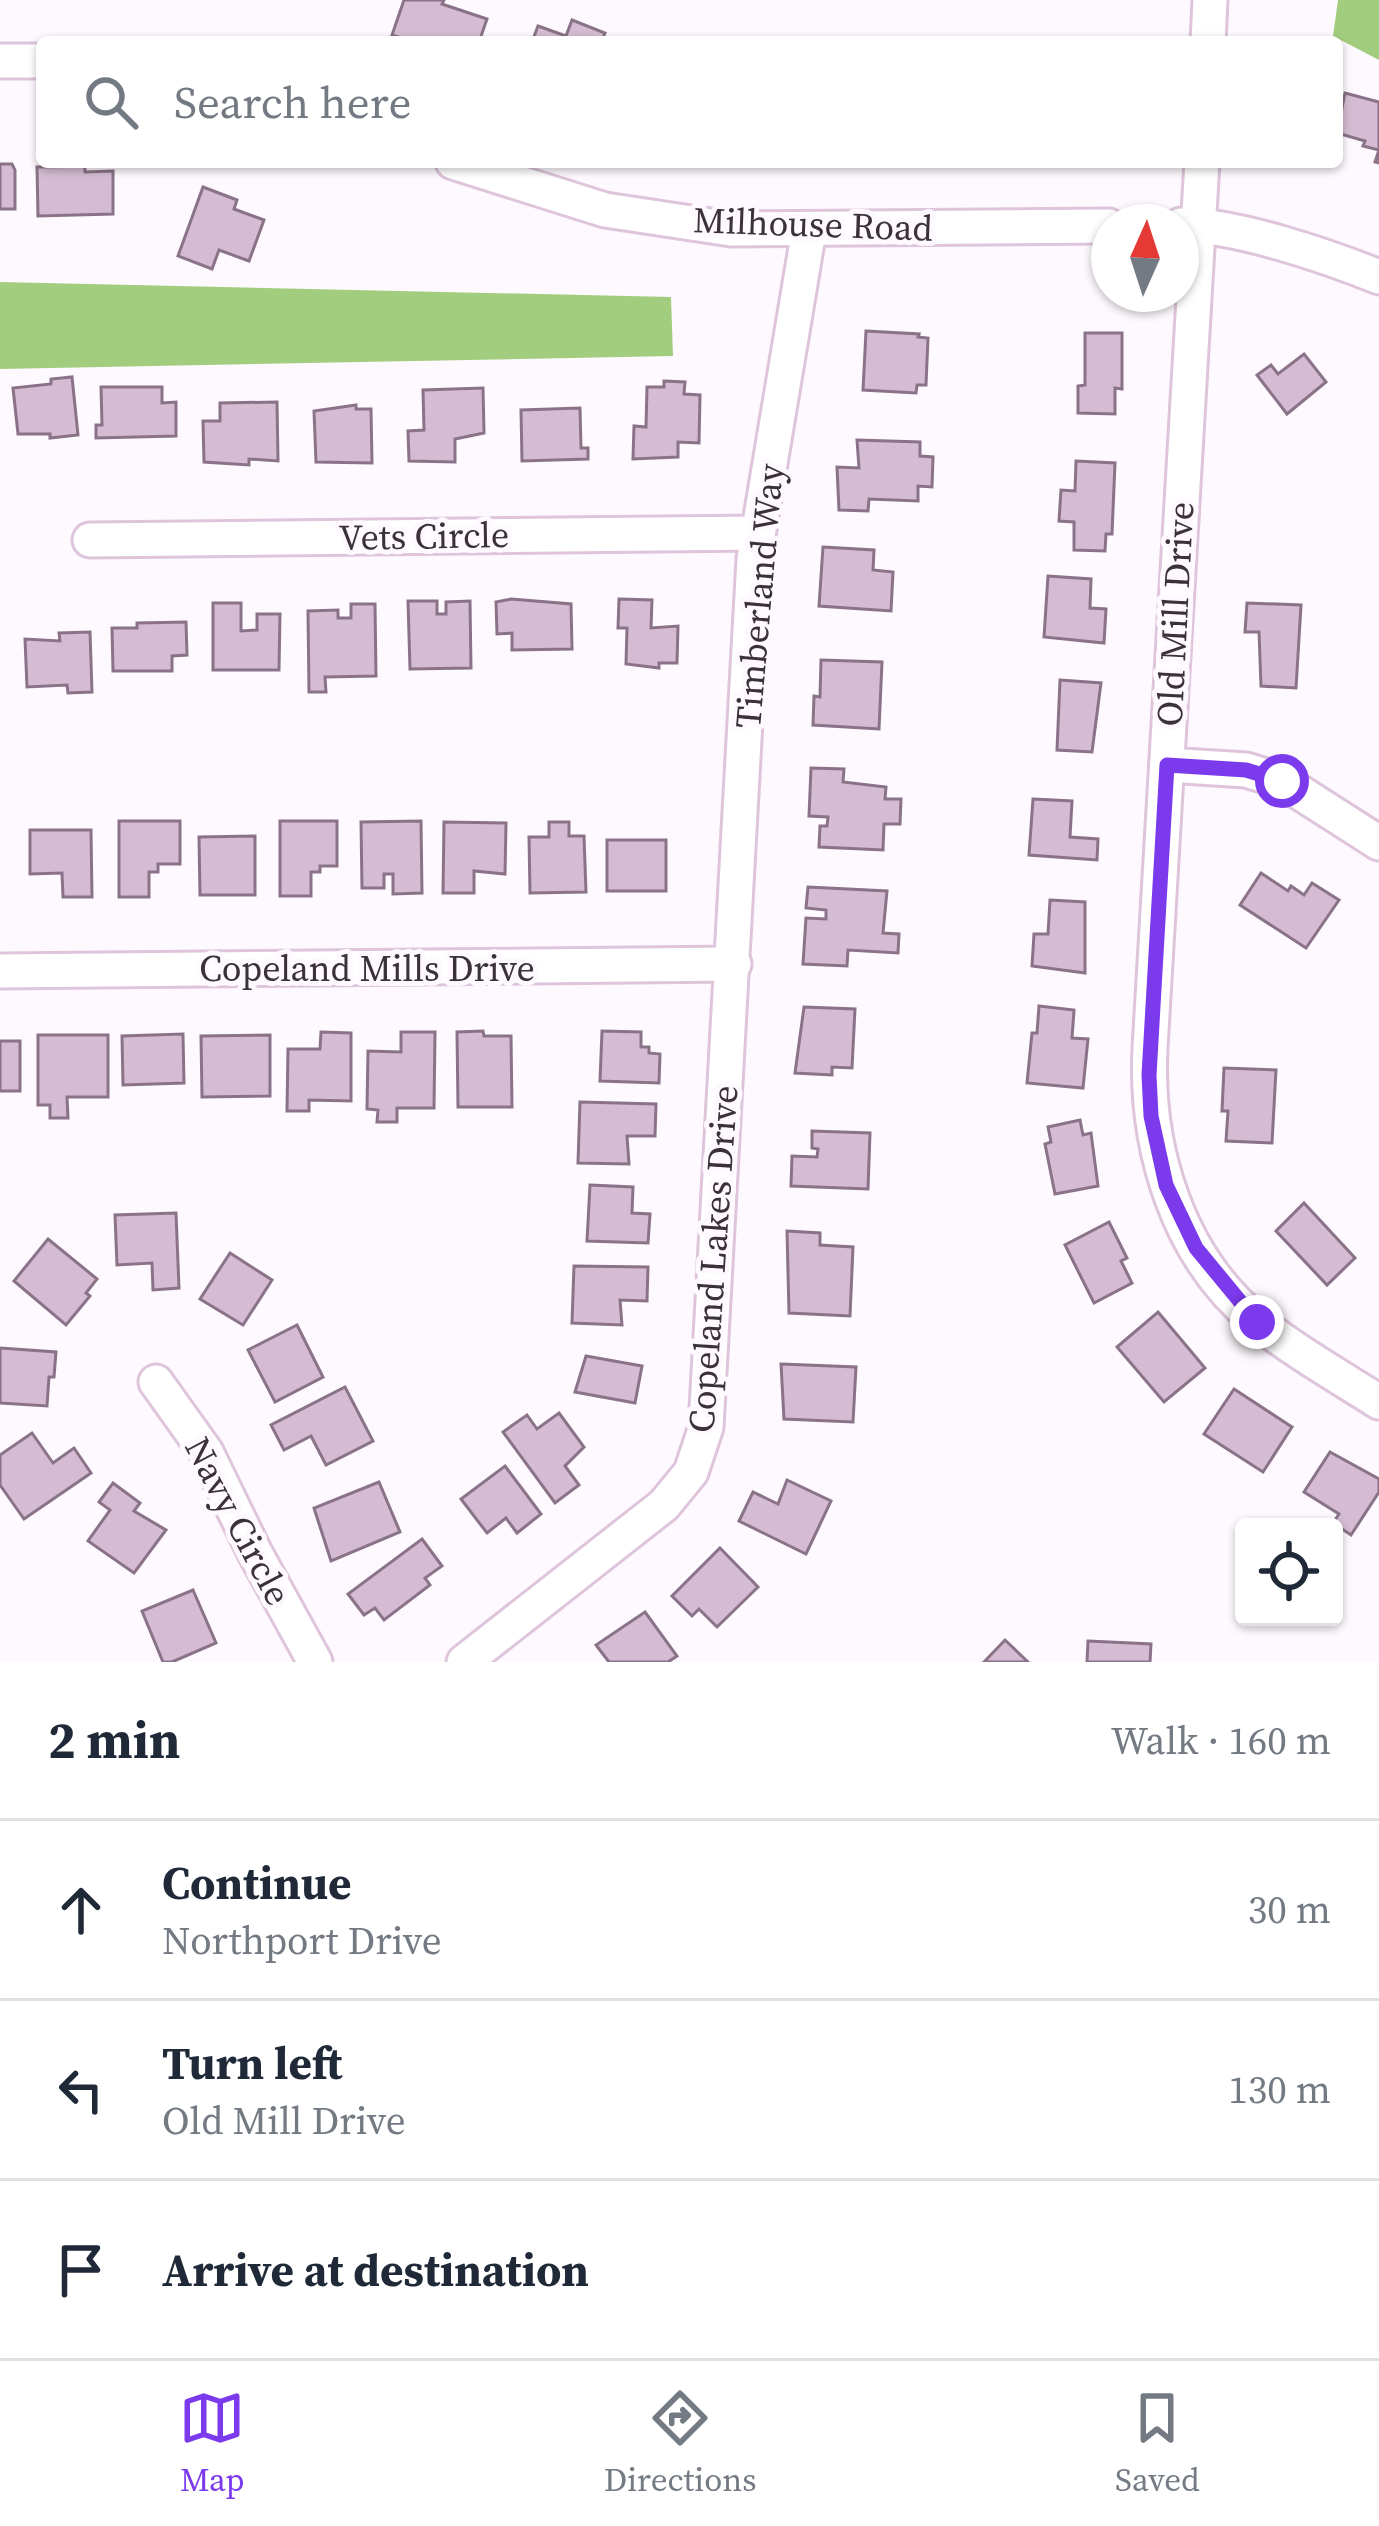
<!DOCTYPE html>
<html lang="en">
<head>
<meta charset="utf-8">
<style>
	:root { --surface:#fff; --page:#f2f2f3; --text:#1f2937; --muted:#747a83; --line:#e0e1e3; --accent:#7c3aed }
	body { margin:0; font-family:"Source Serif 4",serif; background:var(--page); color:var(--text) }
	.controls { position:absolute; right:36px; bottom:36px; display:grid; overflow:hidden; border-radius:12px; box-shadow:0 3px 9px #0004 }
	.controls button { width:108px; height:108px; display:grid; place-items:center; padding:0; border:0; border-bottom:3px solid var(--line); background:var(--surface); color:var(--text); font:60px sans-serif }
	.compass { position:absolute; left:1091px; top:204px; width:108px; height:108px; border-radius:50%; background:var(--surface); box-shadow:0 3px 9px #0004; rotate:3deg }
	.stop { position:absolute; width:36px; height:36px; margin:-27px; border:9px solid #7c3aed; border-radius:50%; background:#fff }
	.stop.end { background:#7c3aed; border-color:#fff; box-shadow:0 3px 12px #0008 }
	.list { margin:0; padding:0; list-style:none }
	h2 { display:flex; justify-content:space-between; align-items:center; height:156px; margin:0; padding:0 48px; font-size:51px }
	h2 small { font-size:39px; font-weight:400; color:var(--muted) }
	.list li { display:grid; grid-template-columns:78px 1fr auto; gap:36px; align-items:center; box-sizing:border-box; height:180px; padding:0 48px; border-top:3px solid var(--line) }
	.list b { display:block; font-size:45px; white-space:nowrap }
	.list p { margin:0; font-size:39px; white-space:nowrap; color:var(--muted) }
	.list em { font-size:39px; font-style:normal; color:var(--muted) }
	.icon { flex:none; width:66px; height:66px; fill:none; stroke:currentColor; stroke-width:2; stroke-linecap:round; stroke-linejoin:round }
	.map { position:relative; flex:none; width:1379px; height:1662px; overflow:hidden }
	.search { position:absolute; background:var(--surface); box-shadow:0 3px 9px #0004; left:36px; right:36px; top:36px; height:132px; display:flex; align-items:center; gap:30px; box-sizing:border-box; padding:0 42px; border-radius:12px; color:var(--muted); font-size:45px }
	.sheet { height:696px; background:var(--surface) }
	nav { display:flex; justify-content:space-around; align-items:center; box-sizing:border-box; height:168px; border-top:3px solid var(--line); background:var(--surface); font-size:33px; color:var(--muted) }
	nav a { display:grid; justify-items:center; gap:6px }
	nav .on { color:var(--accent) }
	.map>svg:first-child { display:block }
</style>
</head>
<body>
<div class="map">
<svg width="1379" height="1662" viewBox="0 0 1379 1662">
	<rect width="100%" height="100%" fill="#fef9fe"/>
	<g fill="#a2cd7f">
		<polygon points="1338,0 1379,0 1379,60 1333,36"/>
		<polygon points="0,282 671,297 673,356 0,369"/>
	</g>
	<g fill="#d5bcd2" stroke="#8a7388" stroke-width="3">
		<polygon points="404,0 444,0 442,4 487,19 479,42 413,42 392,35"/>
		<polygon points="572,20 605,33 601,42 532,42 538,26 566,36"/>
		<polygon points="1345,93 1379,102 1379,163 1375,162 1379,150 1363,146 1365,141 1337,133"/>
		<polygon points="0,164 12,164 15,170 15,209 0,209"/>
		<polygon points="85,166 85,172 113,171 113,214 38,216 37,167"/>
		<polygon points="203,187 237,200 234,209 264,220 249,261 219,250 212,269 178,256"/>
		<polygon points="866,331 919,334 918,337 928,338 926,385 917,385 916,393 863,390"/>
		<polygon points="1085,333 1122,333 1122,389 1115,388 1115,414 1078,413 1078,386 1085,385"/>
		<polygon points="1304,354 1326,382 1287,414 1257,375 1271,365 1278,374"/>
		<polygon points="72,377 78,435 50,438 50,434 18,434 13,388 51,384 51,379"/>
		<polygon points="664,381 685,382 684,394 700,395 699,443 678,442 678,457 633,459 634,426 646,427 647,387 664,387"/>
		<polygon points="101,387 162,387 162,403 176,402 176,436 96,438 96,425 102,425"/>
		<polygon points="483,388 484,433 455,439 455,462 409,461 408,431 424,430 423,390"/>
		<polygon points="277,402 278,461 249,459 249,465 204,462 203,421 220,421 220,403"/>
		<polygon points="356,405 356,409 371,409 372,463 316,462 314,411"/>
		<polygon points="580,408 581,448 588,448 588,459 522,461 521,410"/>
		<polygon points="857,440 920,442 920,456 933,457 932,487 918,486 918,501 869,499 868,511 839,510 837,467 859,468"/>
		<polygon points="1076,461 1115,463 1112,534 1106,534 1105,551 1074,550 1074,522 1059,521 1061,490 1075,491"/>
		<polygon points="823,547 874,550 873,570 893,572 891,611 819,606"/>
		<polygon points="1048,576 1091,579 1090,608 1106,609 1104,643 1044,637"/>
		<polygon points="511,599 571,604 572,649 512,650 512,633 497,634 496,602"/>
		<polygon points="619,599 652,600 651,628 678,626 677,663 659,663 659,668 626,664 627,628 618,628"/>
		<polygon points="408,601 437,601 437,614 446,614 446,602 470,601 471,668 410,669"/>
		<polygon points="213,603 241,603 241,631 257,630 257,614 280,614 279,670 213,670"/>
		<polygon points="1247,603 1301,605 1296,688 1261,686 1259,632 1245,632"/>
		<polygon points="351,604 375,604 376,676 325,677 326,692 309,692 308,611 338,610 338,618 351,618"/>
		<polygon points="186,622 187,655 172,656 172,671 113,671 112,628 137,628 137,623"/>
		<polygon points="90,632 92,692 68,693 67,685 27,687 25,639 60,641 59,633"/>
		<polygon points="821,660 882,662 879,729 813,725 814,696 820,697"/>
		<polygon points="1060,680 1101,683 1092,752 1057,750"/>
		<polygon points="811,768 844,769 843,782 886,787 885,799 901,799 900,824 884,824 883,850 819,847 820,826 827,826 828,817 809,816"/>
		<polygon points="1033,799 1072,801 1070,837 1098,839 1097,860 1029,855"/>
		<polygon points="119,821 180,821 180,864 158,864 158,872 149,872 149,897 119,897"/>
		<polygon points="280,821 337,821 337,866 320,866 320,872 311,872 311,896 280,896"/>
		<polygon points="421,821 422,893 393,894 393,874 384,874 384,888 362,888 361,822"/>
		<polygon points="444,822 506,823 505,874 474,871 474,893 443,893"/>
		<polygon points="549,822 569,822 569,836 584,836 586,892 530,893 529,837 549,837"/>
		<polygon points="30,830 91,830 92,897 63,897 62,873 30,874"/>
		<polygon points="255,836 255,895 200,895 199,837"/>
		<rect x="607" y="840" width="59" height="51"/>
		<polygon points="1261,873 1288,891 1291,886 1304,895 1312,883 1339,900 1306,948 1240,905"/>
		<polygon points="808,887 887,891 883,933 899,934 898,953 848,950 847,966 803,964 806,918 826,919 826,910 806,908"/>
		<polygon points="1050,900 1085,902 1085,973 1032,966 1034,934 1048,934"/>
		<polygon points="1039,1006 1074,1010 1072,1038 1088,1039 1083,1088 1027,1083 1032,1033 1037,1033"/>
		<polygon points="804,1007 855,1009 852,1068 832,1067 832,1075 795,1073"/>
		<polygon points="483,1031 484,1036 511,1036 512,1107 458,1107 457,1032"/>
		<polygon points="602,1031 641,1032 641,1047 649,1047 649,1053 660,1054 659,1083 600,1081"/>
		<polygon points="321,1032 351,1033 351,1101 309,1100 309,1111 287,1111 288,1049 320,1049"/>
		<polygon points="401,1032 435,1032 434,1108 397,1108 397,1122 377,1122 378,1110 367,1109 368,1051 401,1052"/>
		<polygon points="183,1034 184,1083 123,1085 122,1036"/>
		<polygon points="38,1035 108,1035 108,1097 67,1097 68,1118 50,1118 50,1105 38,1105"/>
		<polygon points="270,1035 270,1096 202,1097 201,1036"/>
		<rect x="0" y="1041" width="20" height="50"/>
		<polygon points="1224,1068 1276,1070 1272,1143 1226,1141 1228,1111 1222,1111"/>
		<polygon points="580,1102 656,1104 655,1136 627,1136 629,1164 578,1163"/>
		<polygon points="1080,1120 1083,1135 1091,1133 1098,1186 1055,1194 1045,1144 1051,1142 1048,1127"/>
		<polygon points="812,1131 870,1133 868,1189 791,1186 792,1156 817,1157 818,1149 812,1148"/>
		<polygon points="590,1185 633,1187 632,1213 650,1214 648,1243 587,1241"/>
		<polygon points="1304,1203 1355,1258 1327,1285 1276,1231"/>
		<polygon points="176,1213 179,1288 153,1290 152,1263 117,1265 115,1215"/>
		<polygon points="1109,1222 1127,1258 1121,1261 1132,1283 1094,1303 1065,1245"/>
		<polygon points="787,1231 820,1233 820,1245 853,1247 850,1316 789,1313"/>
		<polygon points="48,1239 97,1279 86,1293 90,1296 66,1325 14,1281"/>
		<polygon points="230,1253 272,1280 243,1325 200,1299"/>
		<polygon points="574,1266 648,1267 647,1301 620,1300 622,1325 572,1323"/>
		<polygon points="1158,1312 1205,1368 1164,1402 1117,1347"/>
		<polygon points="297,1325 323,1377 275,1402 248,1350"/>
		<polygon points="0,1348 56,1352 54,1377 49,1377 47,1406 0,1403"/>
		<polygon points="586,1356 642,1366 635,1403 575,1392"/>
		<polygon points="781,1364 856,1367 853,1422 784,1419"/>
		<polygon points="345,1387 373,1441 326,1465 311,1436 284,1450 271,1425"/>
		<polygon points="1234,1389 1292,1427 1263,1472 1204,1434"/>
		<polygon points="559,1413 584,1447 565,1466 579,1485 555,1503 503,1432 527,1415 537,1429"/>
		<polygon points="32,1433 53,1463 74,1448 91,1473 24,1519 0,1485 0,1455"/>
		<polygon points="1330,1452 1379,1479 1379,1492 1351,1535 1333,1523 1339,1514 1304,1492"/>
		<polygon points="505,1466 541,1514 517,1533 506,1518 487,1533 461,1499"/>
		<polygon points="787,1480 831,1501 806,1554 739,1521 753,1492 778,1504"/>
		<polygon points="379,1482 400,1532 331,1561 314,1508"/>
		<polygon points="113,1483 140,1503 134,1511 166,1530 134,1573 88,1541 110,1510 99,1502"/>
		<polygon points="422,1539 442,1566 425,1578 430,1585 384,1620 375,1608 364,1615 348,1594"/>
		<polygon points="720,1548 758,1587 717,1627 699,1609 692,1616 672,1596"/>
		<polygon points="193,1590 216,1643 172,1662 163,1662 142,1611"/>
		<polygon points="645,1612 677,1656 668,1662 609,1662 596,1645"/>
		<polygon points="1005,1640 1028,1662 984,1662"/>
		<polygon points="1088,1641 1151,1644 1150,1662 1087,1662"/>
	</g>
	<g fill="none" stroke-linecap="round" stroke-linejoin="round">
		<g stroke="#dec5db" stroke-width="39">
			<g id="minor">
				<polyline points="1208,42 1210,0"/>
				<polyline points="0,61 42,61"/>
				<polyline points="453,162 605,210 731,229 1109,226"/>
				<path d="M1202,162L1150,1048C1145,1147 1177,1256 1257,1321C1294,1351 1338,1376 1379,1402"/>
				<path d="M1181,225C1236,225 1327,256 1379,277"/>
				<polyline points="90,540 758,533"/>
				<polyline points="1167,765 1246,770 1282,781 1379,843"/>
				<polyline points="0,971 734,964"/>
				<polyline points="156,1382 206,1452 255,1553 315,1662"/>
				<polyline points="464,1662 664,1505 691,1472 706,1427 754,559 809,230"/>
			</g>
		</g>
		<use href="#minor" stroke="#fff" stroke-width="33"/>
	</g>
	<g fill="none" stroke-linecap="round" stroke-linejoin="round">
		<polyline stroke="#7c3aed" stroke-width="15" points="1257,1322 1196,1248 1166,1185 1151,1116 1149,1075 1167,765 1246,770 1282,781"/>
	</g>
	<g text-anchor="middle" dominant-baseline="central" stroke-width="10" stroke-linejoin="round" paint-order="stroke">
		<g font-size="36" fill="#3b313a" stroke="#fef9fe">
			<text transform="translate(813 224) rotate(2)">Milhouse Road</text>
			<text transform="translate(424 536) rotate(-1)">Vets Circle</text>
			<text transform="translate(759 596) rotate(-85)">Timberland Way</text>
			<text transform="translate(1175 614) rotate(-87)">Old Mill Drive</text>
			<text x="367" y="968">Copeland Mills Drive</text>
			<text transform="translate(713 1259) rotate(-86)">Copeland Lakes Drive</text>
			<text transform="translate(238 1521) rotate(62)">Navy Circle</text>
		</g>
	</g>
</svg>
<div class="controls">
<button><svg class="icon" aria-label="locate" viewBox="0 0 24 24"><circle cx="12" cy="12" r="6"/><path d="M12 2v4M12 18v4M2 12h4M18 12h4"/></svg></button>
</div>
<svg class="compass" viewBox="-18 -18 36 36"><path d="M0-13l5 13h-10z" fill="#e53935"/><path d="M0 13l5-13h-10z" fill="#747a83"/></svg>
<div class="stop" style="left:1282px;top:781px"></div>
<div class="stop end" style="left:1257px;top:1322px"></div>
<div class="search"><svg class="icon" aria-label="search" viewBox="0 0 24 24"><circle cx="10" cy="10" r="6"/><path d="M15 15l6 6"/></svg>Search here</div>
</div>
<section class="sheet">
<h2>2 min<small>Walk · 160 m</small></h2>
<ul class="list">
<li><svg class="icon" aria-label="ahead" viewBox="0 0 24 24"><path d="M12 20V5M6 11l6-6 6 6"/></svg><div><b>Continue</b><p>Northport Drive</p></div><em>30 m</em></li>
<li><svg class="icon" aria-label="left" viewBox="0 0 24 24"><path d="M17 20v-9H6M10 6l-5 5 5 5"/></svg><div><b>Turn left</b><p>Old Mill Drive</p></div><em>130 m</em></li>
<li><svg class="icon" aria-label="arrive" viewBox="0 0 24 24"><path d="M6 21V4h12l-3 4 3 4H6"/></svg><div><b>Arrive at destination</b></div></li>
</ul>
</section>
<nav>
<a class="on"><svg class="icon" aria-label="map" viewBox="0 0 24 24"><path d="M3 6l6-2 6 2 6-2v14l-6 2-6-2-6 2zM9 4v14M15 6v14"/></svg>Map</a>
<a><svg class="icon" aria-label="directions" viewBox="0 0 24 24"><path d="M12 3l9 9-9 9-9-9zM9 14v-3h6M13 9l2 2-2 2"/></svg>Directions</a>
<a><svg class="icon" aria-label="saved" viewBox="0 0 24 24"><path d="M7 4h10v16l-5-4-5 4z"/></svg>Saved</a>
</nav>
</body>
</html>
